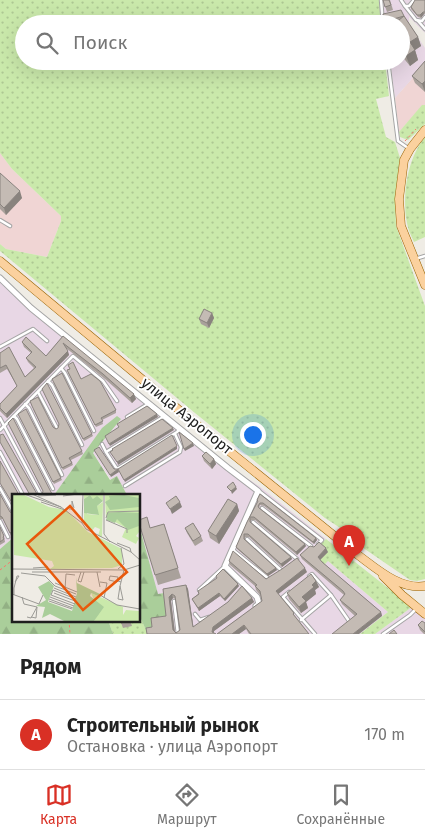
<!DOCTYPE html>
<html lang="ru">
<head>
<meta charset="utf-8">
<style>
	:root { --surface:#fff; --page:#f2f2f2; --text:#222; --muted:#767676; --line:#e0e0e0; --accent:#d93025 }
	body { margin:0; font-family:"Fira Sans",sans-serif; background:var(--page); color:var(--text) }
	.you { position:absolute; left:252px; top:434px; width:18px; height:18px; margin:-12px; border:4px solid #fff; border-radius:50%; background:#1a73e8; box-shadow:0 0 0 8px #1a73e833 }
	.badge { display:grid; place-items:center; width:32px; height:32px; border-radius:50%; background:var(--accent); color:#fff; font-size:16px; font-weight:700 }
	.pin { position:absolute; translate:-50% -41px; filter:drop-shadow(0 1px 2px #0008) }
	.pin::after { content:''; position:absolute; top:26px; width:18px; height:15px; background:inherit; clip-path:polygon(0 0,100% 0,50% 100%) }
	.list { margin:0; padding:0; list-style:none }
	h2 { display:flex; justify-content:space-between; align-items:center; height:65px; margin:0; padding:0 20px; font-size:21px }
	h2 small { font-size:16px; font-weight:400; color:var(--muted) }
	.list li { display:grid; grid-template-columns:32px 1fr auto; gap:15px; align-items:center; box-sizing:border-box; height:70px; padding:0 20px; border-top:1px solid var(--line) }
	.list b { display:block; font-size:19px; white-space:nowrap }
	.list p { margin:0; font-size:16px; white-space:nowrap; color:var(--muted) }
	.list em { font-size:16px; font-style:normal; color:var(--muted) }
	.icon { flex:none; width:28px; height:28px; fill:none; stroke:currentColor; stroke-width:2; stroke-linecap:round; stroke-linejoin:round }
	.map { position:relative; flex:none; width:425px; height:634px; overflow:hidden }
	.search { position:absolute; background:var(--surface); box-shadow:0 5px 20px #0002; left:15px; right:15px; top:15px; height:55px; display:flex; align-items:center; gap:12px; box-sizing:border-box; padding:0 18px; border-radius:28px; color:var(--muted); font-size:19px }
	.sheet { height:135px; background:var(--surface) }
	nav { display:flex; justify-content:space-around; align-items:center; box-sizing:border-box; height:70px; border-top:1px solid var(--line); background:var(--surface); font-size:14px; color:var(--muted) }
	nav a { display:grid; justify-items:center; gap:2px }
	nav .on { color:var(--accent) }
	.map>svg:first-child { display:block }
</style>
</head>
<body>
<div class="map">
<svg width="425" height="634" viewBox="0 0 425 634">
	<defs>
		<pattern id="grass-dots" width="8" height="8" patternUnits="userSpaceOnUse" patternTransform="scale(1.25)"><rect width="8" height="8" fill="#cae9ab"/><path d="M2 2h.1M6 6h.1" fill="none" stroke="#adc793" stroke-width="1.8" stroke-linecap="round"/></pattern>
		<pattern id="forest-firs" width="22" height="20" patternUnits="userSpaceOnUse" patternTransform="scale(1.25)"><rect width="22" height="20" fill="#aace9a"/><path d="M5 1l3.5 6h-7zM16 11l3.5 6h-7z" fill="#92b084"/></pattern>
	</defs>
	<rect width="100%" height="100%" fill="#efece5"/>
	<g fill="#f0d5d4">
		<polygon points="425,64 425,105 422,106 399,132 395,98"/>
		<polygon points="0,153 12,169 61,216 61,221 47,257 6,249 0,244"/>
	</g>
	<g fill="#e8d7e5">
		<polygon points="382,0 425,0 425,33 409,17 409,24 425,48 425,64 395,98 390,61 401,61 401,24 385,24"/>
		<polygon points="0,282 31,310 157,411 195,445 259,486 326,539 312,550 328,561 388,612 360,634 148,634 164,593 158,595 139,525 139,495 127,495 117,477 111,480 93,453 121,419 84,454 54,495 14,495 14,537 0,549"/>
		<polygon points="412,607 425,618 425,634 375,634"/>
	</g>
	<g fill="url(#grass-dots)">
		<polygon points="0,0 379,0 381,24 24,24 24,61 385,61 389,96 376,99 386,137 395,142 400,158 395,198 396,226 425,306 425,579 417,581 410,580 356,543 351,535 325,518 195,413 0,251 0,244 6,249 47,257 61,221 61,216 12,169 0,153"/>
		<polygon points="422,105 425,105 425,124 408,140 400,137 399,132"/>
		<path d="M425,137V237L414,242C411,236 408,229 407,223C402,195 407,159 425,137Z"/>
		<polygon points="326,539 412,607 375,634 360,634 388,612 328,561 324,565 312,551"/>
		<polygon points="139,615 148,634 113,634 108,620 139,620"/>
	</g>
	<g fill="url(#forest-firs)">
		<polygon points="117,416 121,419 93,453 110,480 117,476 127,495 54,495 102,428"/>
		<polygon points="139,525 158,594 164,593 168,626 147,632 139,615"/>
		<polygon points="14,537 14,620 108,620 113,634 0,634 0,549"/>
	</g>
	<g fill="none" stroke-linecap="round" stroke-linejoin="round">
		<g stroke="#a5a5a5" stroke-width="4.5">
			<g id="service">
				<polyline points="381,0 383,24"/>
				<polyline points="401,0 405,6 409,6 414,0"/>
				<polyline points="405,6 416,20 422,21 425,17"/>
				<polyline points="418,21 425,29"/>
				<polyline points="388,61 398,141 408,148"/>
				<polyline points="0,220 10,226"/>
				<polyline points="415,259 425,256"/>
				<polyline points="0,347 33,329 47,341"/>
				<polyline points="61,368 65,373 94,431"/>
				<polyline points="48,381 52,385 82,445"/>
				<polyline points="38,392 57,428"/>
				<polyline points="25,404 29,408 62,475"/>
				<polyline points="14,416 17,419 53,489"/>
				<polyline points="127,417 148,404"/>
				<polyline points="163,417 106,452 117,469 177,432 180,429"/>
				<polyline points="0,418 41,495"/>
				<polyline points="0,430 73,356 103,381 117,401"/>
				<polyline points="102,444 106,452"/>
				<polyline points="0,452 23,495"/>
				<polyline points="125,486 180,452 181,447 175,434"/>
				<polyline points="0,488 14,513"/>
				<polyline points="259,491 322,540 318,544"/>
				<polyline points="262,508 311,546"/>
				<polyline points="0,521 8,537"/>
				<polyline points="253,522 297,559"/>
				<polyline points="247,539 282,571"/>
				<polyline points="233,550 269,579"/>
				<polyline points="309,576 312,574 331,595 349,621"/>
				<polyline points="199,590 224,567"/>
				<polyline points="289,592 283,597 315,634"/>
				<polyline points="174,601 178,634"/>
				<polyline points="195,614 200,620 209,617"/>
				<polyline points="301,620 331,595"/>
				<polyline points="383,634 410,615 416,609"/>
			</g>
		</g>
		<g stroke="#a5a5a5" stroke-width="7">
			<polyline id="minor" points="0,278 31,308 228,468 258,491 225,566 257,597 259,604 256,606"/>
		</g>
		<g stroke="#986301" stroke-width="9">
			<g id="primary">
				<polyline points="425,130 410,149 404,160 399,199 401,226 425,285"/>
				<path d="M0,261L203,430L358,555C377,569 400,590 425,586"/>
				<polyline points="383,576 402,595 425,614"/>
			</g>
		</g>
		<g stroke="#f9786c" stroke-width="1" stroke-dasharray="2.5 2.5" stroke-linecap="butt">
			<polyline points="405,141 416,129"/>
			<polyline points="0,570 14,559"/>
			<polyline points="69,620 70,634"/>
		</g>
		<use href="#service" stroke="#fff" stroke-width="2.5"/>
		<use href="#minor" stroke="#fff" stroke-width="5"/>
		<use href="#primary" stroke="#fbd19e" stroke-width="8"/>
	</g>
	<g fill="#a9a19b" fill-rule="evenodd">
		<polygon points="383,0 390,0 393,10 387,12"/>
		<polygon points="425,0 425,14 424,14 421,18 418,17 411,9 411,7"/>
		<polygon points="404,16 418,37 421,46 415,50 418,60 410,66 401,55 401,24 384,24 383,22"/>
		<polygon points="425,61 425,92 415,83 412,76"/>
		<polygon points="0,173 22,198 6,215 0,209"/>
		<polygon points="212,313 214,318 209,328 201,324 199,319"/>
		<polygon points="63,336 136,399 132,403 105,379 66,348 69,355 7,418 0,411 0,404 17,386 7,369 0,373 0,353 25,377 34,368 28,362 26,358 31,353 24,347 22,342 46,356"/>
		<polygon points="69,369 116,410 116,413 102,420 103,424 96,427 68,373"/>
		<polygon points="53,381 92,434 93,436 84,441"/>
		<polygon points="33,409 82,451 83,454 71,460 73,465 63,470"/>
		<polygon points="19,416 61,478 62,480 54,484"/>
		<polygon points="202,456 214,459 216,464 212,469 204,461"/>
		<polygon points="0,494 10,512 14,513 14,534 11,536 3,519 0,519"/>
		<polygon points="260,494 316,538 317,540 314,544 264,506 260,505 259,508 306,546 297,555 255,520 251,520 251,523 291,557 292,559 282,567 249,537 245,537 245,540 277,570 268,576 237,549 236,547 258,502 257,500"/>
		<polygon points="237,504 239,511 219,544 210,538 208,531"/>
		<polygon points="164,524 181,578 158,585 155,575 151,528"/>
		<polygon points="0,527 4,536 5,542 0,545"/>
		<polygon points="185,528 201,536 203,541 195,546 187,533"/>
		<polygon points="328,552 320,560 322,562 381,612 382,616 355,616 342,604 340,600 344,595 302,559 300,555"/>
		<polygon points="229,561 266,579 307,572 278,594 309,634 249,634 246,629 239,634 217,634 262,601 260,595 256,590 255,586 230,565"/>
		<polygon points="216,576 239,586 225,601 220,596 199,611 192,599 217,578"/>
		<polygon points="316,581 319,587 315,590 316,594 306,602 308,608 301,613 289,599 287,593"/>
		<path d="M186,585L188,589L193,627L252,598L254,602L214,631V633L147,634L152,627L166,616L163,589ZM173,598L176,599L180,630L176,633L175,631L171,601Z"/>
		<polygon points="120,620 134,620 135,622 131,623 132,626 123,628"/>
		<polygon points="425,623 425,634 424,634 420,630 418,625"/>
	</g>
	<g fill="#89837e">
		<polygon points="423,12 424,14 421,18 420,15"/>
		<polygon points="418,37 421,46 415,50 418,60 410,66 406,56 410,42"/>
		<polygon points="425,81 425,92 422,84"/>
		<polygon points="20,191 22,198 6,215 4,208"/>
		<polygon points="212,313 214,318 209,328 207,323"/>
		<polygon points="68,351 69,355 7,418 6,414"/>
		<polygon points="134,394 136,399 132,403 130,398"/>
		<polygon points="157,414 158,417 110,446 109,444"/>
		<polygon points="173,428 174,430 118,465 117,462"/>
		<polygon points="193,443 194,446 185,451 184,449"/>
		<polygon points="177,446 177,449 125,482 124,480"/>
		<polygon points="214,459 216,464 212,469 210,464"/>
		<polygon points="118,469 119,472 111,477 110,475"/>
		<polygon points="236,487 237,489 232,494 231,491"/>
		<polygon points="180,502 182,507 172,514 170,509"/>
		<polygon points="237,504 239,511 219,544 216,536"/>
		<polygon points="316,538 317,540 314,544 313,542"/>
		<polygon points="305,544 306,546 297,555 296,552"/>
		<polygon points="326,548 328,552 319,561 318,557"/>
		<polygon points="291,557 292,559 282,567 281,564"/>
		<polygon points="276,568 277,570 268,576 267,574"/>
		<polygon points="305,568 307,572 277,595 276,591"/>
		<polygon points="316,581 319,587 315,590 316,594 306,602 308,608 301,613 299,607 302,597 312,585"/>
		<polygon points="238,584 239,586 225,601 224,599"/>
		<polygon points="186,585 188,589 194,631 193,627"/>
		<polygon points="219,593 220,596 199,611 198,608"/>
		<polygon points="172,594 173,598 171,601 175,634 173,630 169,597"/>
		<polygon points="252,598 254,602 214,631 214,634 212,632 213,627"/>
		<polygon points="381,612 382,616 359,634 353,634"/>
		<polygon points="244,625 246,629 239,634 232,634"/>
	</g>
	<g fill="#c4bbb4" stroke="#89837e" fill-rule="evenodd">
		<polygon points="383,0 389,0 391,5 385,7"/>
		<polygon points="415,0 425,0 425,12 423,12 420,15 417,15 411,7"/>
		<polygon points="401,10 404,16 383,22 383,14"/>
		<polygon points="404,16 418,37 410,42 415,50 406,56 401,50 401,24 394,24"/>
		<polygon points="425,61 425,81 422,84 412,76"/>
		<polygon points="0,173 20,191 4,208 0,204"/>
		<polygon points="204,309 212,313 207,323 199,319"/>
		<polygon points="63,336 134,394 130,398 103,374 63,343 68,351 6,414 0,408 0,404 17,386 6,365 0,368 0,353 9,347 25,377 36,367 26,358 32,352 22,342 26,337 46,356"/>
		<polygon points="73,362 81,379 91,374 100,381 116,410 101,418 103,421 95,425 67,370 70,369 68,365"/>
		<polygon points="62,373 92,434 83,439 52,379"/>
		<polygon points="47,383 82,451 69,458 72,463 62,468 32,406 30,401 38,397 53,427 56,429 58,428 59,424 42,389"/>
		<polygon points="147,406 157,414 109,444 105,436 119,427 117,424"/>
		<polygon points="26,409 61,478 53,482 18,414"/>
		<polygon points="13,418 52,494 49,495 30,495 0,442 0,435 3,434 37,494 42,495 43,491 8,423"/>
		<polygon points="162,419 173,428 117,462 110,452 113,450 112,449"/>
		<polygon points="179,432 193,443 184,449"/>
		<polygon points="172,435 177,446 124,480 118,469"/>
		<polygon points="99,447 114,469 118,469 110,475 94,450"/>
		<polygon points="206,452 214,459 210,464 202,456"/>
		<polygon points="0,461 19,495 14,495 14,506 0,483"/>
		<polygon points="233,482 236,487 231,491 227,487"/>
		<polygon points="0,494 10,512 14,513 14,531 10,533 2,517 0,516"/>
		<polygon points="260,494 316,538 313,542 263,503 260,503 258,506 259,508 305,544 296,552 254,517 250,517 250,522 291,557 281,564 248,534 244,534 244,539 276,568 267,574 236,547 247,522 258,501 257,500"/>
		<polygon points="176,496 180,502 170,509 166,503"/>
		<polygon points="228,499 237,504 216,536 208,531"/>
		<polygon points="147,517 150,528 164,524 178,568 155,575 139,523 139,520"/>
		<polygon points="193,523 201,536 193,541 185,528"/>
		<polygon points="0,527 4,536 3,537 4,539 0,542"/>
		<polygon points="319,542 326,548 318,557 322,562 381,612 353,634 332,634 357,614 340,600 345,594 343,591 300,555 310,546 314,547"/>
		<polygon points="233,551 266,579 282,569 297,558 305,568 276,591 294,613 293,614 309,634 251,634 244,625 232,634 217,634 262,601 260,591 255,586 257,585 229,561"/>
		<polygon points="223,569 238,584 224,599 219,593 198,608 192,599 199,594 198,591 217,578 216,576"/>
		<polygon points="311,574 316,581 312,585 314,587 302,597 306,601 299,607 287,593"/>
		<path d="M186,585L193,627L228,602L242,586L252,598L213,627L212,632L216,634H147L146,628L152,627L151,618L166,616L163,589ZM172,594L175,596L180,630L176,633L173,630L169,597Z"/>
		<polygon points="120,620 130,620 130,621 121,623"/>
		<polygon points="422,621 425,623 425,632 418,625"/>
		<polygon points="394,630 397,634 389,634"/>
	</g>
	<g text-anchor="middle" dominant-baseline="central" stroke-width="4" stroke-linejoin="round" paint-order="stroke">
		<g font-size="15" fill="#1e1e1e" stroke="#fff">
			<text transform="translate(187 416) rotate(39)">улица Аэропорт</text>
		</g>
	</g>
	<g transform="translate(12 494)">
		<rect width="128" height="128" fill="#efece5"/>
		<path d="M0,0H10L37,13L54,16L76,38L110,55V71L100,74L38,75L42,72L40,67L2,61ZM72,0L91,1V7L81,5L78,1L72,5L75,20L86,21L85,12L91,8L90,43L86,42L88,35L83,33L79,38L72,30ZM127,0V4L94,8L97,11L127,12V38L124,42L127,44L124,50L110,43L114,34L94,23L93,1ZM79,99L111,113V121L114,116L127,117V127H82L87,117Z" fill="#cae9ab"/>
		<path d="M78,1L81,5L85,2L91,7L85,12L87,21L72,19V5ZM112,1L127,4V13L98,16L93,8L98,5L97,2ZM107,18L127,19V32L116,36L105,25L103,29L94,26L96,19ZM64,83L65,89L88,100L86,102L79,99L78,102L92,113L82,127H52L38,120L30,124L33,113L24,112L34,106L26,93L37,87L42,92L36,108L60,117L65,99Z" fill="#aace9a"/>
		<path fill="none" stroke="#9b9a95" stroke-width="1" d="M12,0L49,13L70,29M20,0L49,13M71,0L70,29L74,35L119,58L128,66M92,0V40L98,48M26,2L44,1M51,2L66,0M29,8L53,16M57,15H60V7L62,14M94,24L96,18L128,17M94,26L115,35V39M105,49L118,54L119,58M21,74L36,73M0,75L112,76L128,71M106,75L112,70L109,54M20,78H89M69,78L66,87L69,88L72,78M85,78L88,93M9,79L33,82L43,92L64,100M88,88L95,89L92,104M105,88L106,83L98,82L97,86L105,88L106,87L109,88M43,89L65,98M108,92L106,105L111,106L108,92L112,76M42,94L64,103M53,95L54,80L63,81M42,99L63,107M0,100L27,110L31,101M2,101V94L5,82H7L3,88M88,101L105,111L128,115M10,103L12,110L25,113L19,124L15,123M38,103L62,112M37,105L61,114M37,107L60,115M63,110L39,101L41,96L64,105M19,123L24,124L25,113"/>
		<path fill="#e8590c" fill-opacity="0.15" stroke="#e8590c" stroke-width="2.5" d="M58,12L115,78L71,116L15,50Z"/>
		<rect width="128" height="128" fill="none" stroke="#1e1e1e" stroke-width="2.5"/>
	</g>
</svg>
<div class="you"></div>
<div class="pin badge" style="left:349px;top:566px">A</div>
<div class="search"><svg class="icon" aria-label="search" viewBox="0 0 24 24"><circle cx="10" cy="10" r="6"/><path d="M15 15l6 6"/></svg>Поиск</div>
</div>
<section class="sheet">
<h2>Рядом<small></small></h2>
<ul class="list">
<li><span class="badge">A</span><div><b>Строительный рынок</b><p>Остановка · улица Аэропорт</p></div><em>170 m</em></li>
</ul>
</section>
<nav>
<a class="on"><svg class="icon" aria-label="map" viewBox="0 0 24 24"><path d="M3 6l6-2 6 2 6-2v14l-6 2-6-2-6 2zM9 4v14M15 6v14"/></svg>Карта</a>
<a><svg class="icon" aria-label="directions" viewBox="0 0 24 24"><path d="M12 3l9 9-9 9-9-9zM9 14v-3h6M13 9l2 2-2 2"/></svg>Маршрут</a>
<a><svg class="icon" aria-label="saved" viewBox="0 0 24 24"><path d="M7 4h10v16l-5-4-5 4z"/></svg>Сохранённые</a>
</nav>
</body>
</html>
